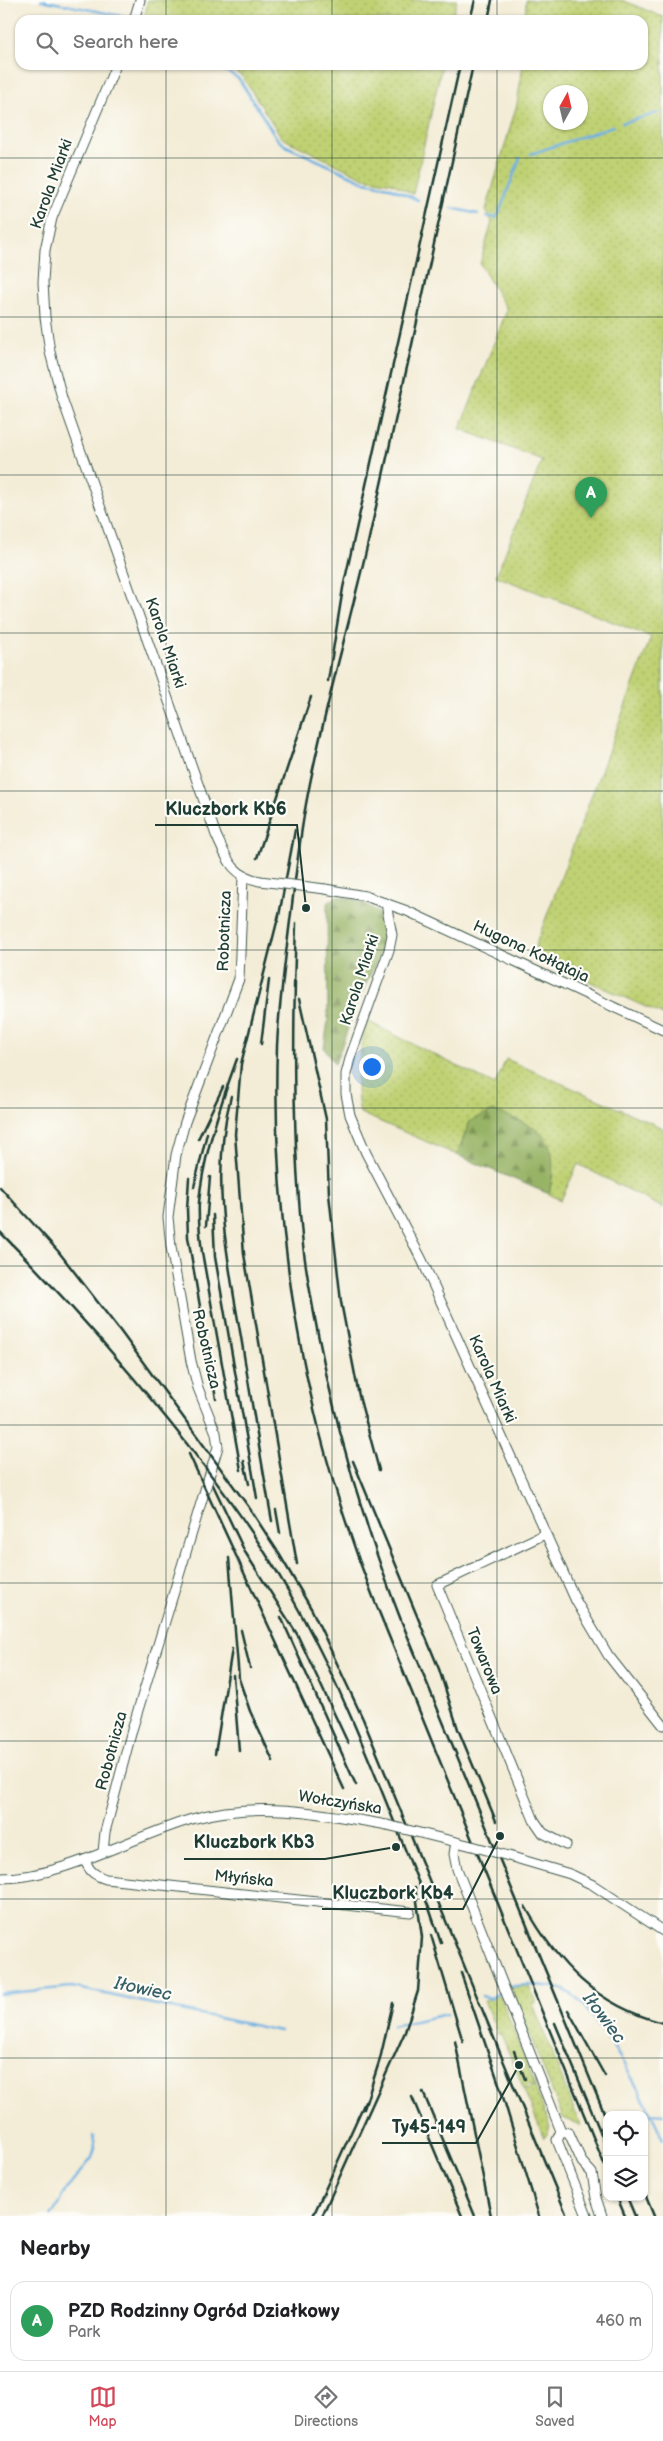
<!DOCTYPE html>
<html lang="en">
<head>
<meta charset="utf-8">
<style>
	:root { --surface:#fff; --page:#f6f6f6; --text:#202124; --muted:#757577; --line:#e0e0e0; --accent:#d1495b }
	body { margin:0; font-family:"Balsamiq Sans",sans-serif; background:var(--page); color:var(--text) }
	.controls { position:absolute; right:15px; bottom:15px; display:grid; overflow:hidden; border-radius:10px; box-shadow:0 1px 4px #0004 }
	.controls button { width:45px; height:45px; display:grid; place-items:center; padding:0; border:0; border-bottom:1px solid var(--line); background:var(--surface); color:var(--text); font:25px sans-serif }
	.compass { position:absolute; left:543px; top:85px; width:45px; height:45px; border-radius:50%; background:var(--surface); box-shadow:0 1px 4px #0004; rotate:8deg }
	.you { position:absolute; left:371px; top:1066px; width:18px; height:18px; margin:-12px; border:4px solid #fff; border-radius:50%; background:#1a73e8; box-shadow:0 0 0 8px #1a73e833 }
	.badge { display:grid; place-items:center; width:32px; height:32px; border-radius:50%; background:var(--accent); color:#fff; font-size:16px; font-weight:700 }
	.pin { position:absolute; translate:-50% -41px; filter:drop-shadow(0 1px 2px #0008) }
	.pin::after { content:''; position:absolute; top:26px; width:18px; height:15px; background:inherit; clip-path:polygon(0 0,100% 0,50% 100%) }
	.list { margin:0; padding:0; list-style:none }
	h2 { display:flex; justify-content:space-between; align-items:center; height:65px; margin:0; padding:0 20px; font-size:21px }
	h2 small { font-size:16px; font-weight:400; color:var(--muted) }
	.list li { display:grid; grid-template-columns:32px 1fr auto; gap:15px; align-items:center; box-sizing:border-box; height:80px; margin:0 10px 10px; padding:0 10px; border:1px solid var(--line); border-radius:15px }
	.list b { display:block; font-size:19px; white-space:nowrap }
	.list p { margin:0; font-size:16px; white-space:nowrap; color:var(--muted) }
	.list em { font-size:16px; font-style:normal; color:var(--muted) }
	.icon { flex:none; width:28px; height:28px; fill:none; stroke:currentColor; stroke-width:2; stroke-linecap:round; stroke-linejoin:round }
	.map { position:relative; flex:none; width:663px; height:2216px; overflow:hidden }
	.search { position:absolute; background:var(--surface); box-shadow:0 1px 4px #0004; left:15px; right:15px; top:15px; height:55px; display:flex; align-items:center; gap:12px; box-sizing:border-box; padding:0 18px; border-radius:15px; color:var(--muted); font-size:19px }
	.sheet { height:155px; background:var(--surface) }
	nav { display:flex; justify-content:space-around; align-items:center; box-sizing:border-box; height:70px; border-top:1px solid var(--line); background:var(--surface); font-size:14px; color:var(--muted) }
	nav a { display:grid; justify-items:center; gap:2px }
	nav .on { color:var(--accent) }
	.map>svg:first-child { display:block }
</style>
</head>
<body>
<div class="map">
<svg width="663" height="2216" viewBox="0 0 663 2216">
	<defs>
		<pattern id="grass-dots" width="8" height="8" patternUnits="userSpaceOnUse" patternTransform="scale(1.25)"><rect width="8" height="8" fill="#bfd173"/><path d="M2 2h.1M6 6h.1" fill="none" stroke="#a4b464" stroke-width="1.8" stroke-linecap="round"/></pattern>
		<pattern id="forest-firs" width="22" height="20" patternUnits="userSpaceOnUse" patternTransform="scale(1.25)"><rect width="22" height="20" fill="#97b365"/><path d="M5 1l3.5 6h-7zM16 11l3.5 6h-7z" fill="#7b9354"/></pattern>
	</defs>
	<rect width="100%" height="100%" fill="#fdfcf7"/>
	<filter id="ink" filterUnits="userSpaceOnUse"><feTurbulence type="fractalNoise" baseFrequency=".02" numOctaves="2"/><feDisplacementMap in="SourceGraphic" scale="10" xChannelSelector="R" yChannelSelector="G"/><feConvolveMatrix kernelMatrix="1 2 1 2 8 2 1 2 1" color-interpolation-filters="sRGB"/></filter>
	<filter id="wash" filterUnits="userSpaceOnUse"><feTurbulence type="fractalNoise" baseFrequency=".0096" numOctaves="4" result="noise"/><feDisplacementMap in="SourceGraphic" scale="20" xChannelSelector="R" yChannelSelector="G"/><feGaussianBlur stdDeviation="1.12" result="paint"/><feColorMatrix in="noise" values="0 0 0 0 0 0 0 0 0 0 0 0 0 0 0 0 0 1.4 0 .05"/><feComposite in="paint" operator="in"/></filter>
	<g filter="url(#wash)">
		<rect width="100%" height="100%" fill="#f3ecd6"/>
		<g fill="url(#grass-dots)" stroke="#6f8754" fill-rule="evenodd">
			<polygon points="148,0 457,0 452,20 144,20"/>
			<path d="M526,0H622L663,17V1015L532,955L651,637L496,576L542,460L460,429L507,310L480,264L492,222L486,210L517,104L523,65H643V20H525ZM550,92H580V122H550Z"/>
			<polygon points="222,65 442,65 413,194 392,183 364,178 282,138 242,76"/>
			<path d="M367,1021L495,1085L506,1059L663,1128V1208L578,1164L561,1200L549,1194L553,1174L470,1121L457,1155L360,1113C353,1081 360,1053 367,1021Z"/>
			<polygon points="518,1986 529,1986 536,2003 533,2004 580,2125 563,2118 511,1988"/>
			<polygon points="499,1993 535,2085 531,2086 530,2084 524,2089 501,2034 498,2034 484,2001 492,1999"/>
			<polygon points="535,2086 550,2127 548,2133 544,2138 524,2090"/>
		</g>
		<g fill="url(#forest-firs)" stroke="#5b784c">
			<polygon points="337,896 365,903 378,912 387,925 384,945 357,1004 335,1064 324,1048 328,1020 327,903"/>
			<path d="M493,1111C544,1128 561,1138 549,1194L457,1155L470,1121Z"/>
		</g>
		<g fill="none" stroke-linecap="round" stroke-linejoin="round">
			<g stroke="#6eb0e2" stroke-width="2.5">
				<polyline points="41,0 127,17"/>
				<polyline points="215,65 239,79 278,140 286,146 365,182 389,187 418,200"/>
				<polyline points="622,123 658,113"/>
				<polyline points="531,154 613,126"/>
				<polyline points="452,208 478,214"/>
				<polyline points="487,216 496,218 499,213 520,158"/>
				<path d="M507,1988C520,1983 551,1985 564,1990C595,2003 649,2107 663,2139"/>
				<polyline points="0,1994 72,1987 280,2031"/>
				<polyline points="482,1996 490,1999 502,1990"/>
				<polyline points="392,2026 447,2014"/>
				<polyline points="652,2113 663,2114"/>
				<polyline points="51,2216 66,2190 92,2158 95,2148 93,2136"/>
			</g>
		</g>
	</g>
	<g filter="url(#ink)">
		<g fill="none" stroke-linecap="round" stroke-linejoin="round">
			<g stroke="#3f574c" stroke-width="11">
				<g id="minor">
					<polyline points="134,20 140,0"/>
					<path d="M116,65L52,218L45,250L43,282L45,317L50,352L62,398L216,835C227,859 232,876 260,881"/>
					<polyline points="325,889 365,896 407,911 663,1030"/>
					<polyline points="386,903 392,935 389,950 351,1055 346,1074 346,1094 350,1115 366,1153 422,1260 576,1601 608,1655 663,1725"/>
					<polyline points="545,1534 437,1585 534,1820 543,1833 566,1845"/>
					<polyline points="424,1834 472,1846"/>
					<polyline points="456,1842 454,1854 457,1869 561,2131"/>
					<polyline points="103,1852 105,1832 132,1730 218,1447 216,1433 198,1388 191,1361 171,1247 168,1217 176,1155 185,1122 239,979 243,877"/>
					<polyline points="512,1857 570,1874 593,1885 663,1931"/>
					<path d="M85,1860C89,1871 94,1875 106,1879L410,1912"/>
					<path d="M0,1878C63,1878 131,1837 192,1819C257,1800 322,1813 387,1825"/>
					<polyline points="561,2131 569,2133 582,2162 592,2173 596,2198 602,2216"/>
					<polyline points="561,2131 557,2140 587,2216"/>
				</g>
			</g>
			<use href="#minor" stroke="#fff" stroke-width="9"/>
			<g stroke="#1f3d34" stroke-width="2.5">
				<polyline points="470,20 475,0"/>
				<polyline points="488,20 492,0"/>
				<path d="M473,65C438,224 404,384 368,543C348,630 322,716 306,804C299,842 295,882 290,921C285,962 279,1004 277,1046C271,1234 305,1427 375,1602L607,2171"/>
				<polyline points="328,681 343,588 460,65"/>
				<polyline points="257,858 311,697"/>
				<polyline points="279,914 241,1064 235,1134 244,1254 297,1564"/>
				<polyline points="278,921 295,830"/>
				<path d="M295,982C293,1066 294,1152 302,1236C305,1267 311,1298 317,1329C336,1429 364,1526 401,1620L607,2120"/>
				<polyline points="294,988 296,923"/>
				<polyline points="299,999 326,1119 329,1194 341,1302 359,1396 379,1470"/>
				<polyline points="261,1044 269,980"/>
				<path d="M237,1059C221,1102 203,1156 199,1202C198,1219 200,1236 202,1252L241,1470"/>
				<path d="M231,1096C210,1176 227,1257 241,1337C251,1398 261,1460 272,1521"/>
				<polyline points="198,1139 223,1087"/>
				<polyline points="189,1178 187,1209 188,1237 216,1399"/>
				<polyline points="0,1187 58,1251 121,1332 248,1506 278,1552 312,1610 363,1719 567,2216"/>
				<polyline points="194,1187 207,1133"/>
				<polyline points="213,1215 215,1257 257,1498"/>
				<polyline points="206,1226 210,1177"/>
				<path d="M0,1232C60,1292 115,1354 168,1420C217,1481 264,1544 301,1614C352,1707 388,1810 429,1908L441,1943"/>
				<polyline points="189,1454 344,1789"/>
				<polyline points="244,1461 249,1484"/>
				<polyline points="353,1461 439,1669 458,1729 496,1821"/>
				<polyline points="213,1485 245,1552 297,1634 348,1743"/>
				<polyline points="276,1510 280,1533"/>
				<polyline points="229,1558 239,1679 250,1711 273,1761"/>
				<polyline points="281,1617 356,1785"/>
				<polyline points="241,1630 250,1668"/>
				<polyline points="233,1675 239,1751"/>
				<polyline points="215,1754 232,1649"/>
				<path d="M525,1906C558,1965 596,2005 663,2023"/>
				<polyline points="431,1935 463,2042"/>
				<polyline points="461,1973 500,2087 539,2216"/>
				<polyline points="568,2010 605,2076"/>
				<polyline points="555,2023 607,2148"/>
				<polyline points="455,2041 491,2216"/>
				<polyline points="514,2051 525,2079"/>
				<polyline points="423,2092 475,2216"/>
				<polyline points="412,2097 462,2216"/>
				<polyline points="364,2109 380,2059 393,2003"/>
				<polyline points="644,2192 654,2216"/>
				<polyline points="617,2197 625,2216"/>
				<polyline points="627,2197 635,2216"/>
				<polyline points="313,2216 365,2102"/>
				<polyline points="322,2216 405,2032 418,1991 422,1937 415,1887"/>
			</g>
			<g stroke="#3f574c" stroke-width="11" stroke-linecap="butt">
				<g id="minor-bridge">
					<polyline points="260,881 325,889"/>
					<polyline points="387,1825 424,1834"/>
					<polyline points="472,1846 512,1857"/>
				</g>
			</g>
			<use href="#minor-bridge" stroke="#fff" stroke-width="9"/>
		</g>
	</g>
	<path fill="none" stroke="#1f3d34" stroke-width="1" stroke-opacity="0.55" d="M166,0V20M332,0V20M497,0V20M166,65V2216M332,65V2216M497,65V2216M0,158H663M0,317H663M0,475H663M0,633H663M0,791H663M0,950H663M0,1108H663M0,1266H663M0,1425H663M0,1583H663M0,1741H663M0,1899H663M0,2058H663"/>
	<g text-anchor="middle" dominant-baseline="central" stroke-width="4.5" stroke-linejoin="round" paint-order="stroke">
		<g font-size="16" fill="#1f3d34" stroke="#fdfcf7">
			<text transform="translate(52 184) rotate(-70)">Karola Miarki</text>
			<text transform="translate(165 643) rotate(71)">Karola Miarki</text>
			<text transform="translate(225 931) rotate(-88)">Robotnicza</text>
			<text transform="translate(531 952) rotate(25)">Hugona Kołłątaja</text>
			<text transform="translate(360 980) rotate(-72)">Karola Miarki</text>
			<text transform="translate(206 1349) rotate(77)">Robotnicza</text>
			<text transform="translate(492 1379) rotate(66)">Karola Miarki</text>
			<text transform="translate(484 1661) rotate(68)">Towarowa</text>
			<text transform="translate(112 1751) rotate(-75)">Robotnicza</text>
			<text transform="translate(340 1803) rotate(9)">Wołczyńska</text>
			<text transform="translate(244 1879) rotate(6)">Młyńska</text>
		</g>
		<g font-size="18" font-style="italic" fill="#376068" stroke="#fdfcf7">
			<text transform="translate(143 1989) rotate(12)">Iłowiec</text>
			<text transform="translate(604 2018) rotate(53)">Iłowiec</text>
		</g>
	</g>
	<path fill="none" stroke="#1f3d34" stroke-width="2" d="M306 908L297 825H155M396 1847L325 1859H184M500 1836L463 1909H322M519 2065L476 2143H382"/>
	<g fill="#1f3d34" stroke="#fdfcf7" stroke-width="2">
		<circle cx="306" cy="908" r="5"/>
		<circle cx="396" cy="1847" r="5"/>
		<circle cx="500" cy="1836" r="5"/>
		<circle cx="519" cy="2065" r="5"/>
	</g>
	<g font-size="18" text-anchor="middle" font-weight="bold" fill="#1f3d34" stroke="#fdfcf7" stroke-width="4.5" stroke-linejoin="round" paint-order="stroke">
		<text x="226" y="815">Kluczbork Kb6</text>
		<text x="254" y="1848">Kluczbork Kb3</text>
		<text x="393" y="1899">Kluczbork Kb4</text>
		<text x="429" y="2133">Ty45-149</text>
	</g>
</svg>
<div class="controls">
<button><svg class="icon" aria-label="locate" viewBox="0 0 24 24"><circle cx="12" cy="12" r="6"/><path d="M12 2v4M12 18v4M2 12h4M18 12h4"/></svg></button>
<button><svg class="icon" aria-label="layers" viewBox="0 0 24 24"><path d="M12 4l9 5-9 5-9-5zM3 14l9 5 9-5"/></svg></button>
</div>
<svg class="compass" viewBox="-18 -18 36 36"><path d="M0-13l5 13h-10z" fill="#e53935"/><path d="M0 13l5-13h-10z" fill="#757577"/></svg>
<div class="you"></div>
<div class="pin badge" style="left:591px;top:518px;background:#2e9e5b">A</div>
<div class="search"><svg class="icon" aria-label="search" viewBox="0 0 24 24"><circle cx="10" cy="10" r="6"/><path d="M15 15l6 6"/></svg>Search here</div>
</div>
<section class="sheet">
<h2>Nearby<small></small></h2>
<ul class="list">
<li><span class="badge" style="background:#2e9e5b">A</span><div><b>PZD Rodzinny Ogród Działkowy</b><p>Park</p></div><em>460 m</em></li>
</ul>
</section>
<nav>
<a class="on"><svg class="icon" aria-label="map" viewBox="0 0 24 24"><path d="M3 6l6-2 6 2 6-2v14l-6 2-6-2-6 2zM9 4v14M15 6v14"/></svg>Map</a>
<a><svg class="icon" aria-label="directions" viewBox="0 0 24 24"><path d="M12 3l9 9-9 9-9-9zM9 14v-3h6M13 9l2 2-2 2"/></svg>Directions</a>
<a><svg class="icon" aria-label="saved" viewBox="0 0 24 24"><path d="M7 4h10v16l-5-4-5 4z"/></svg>Saved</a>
</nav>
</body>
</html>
